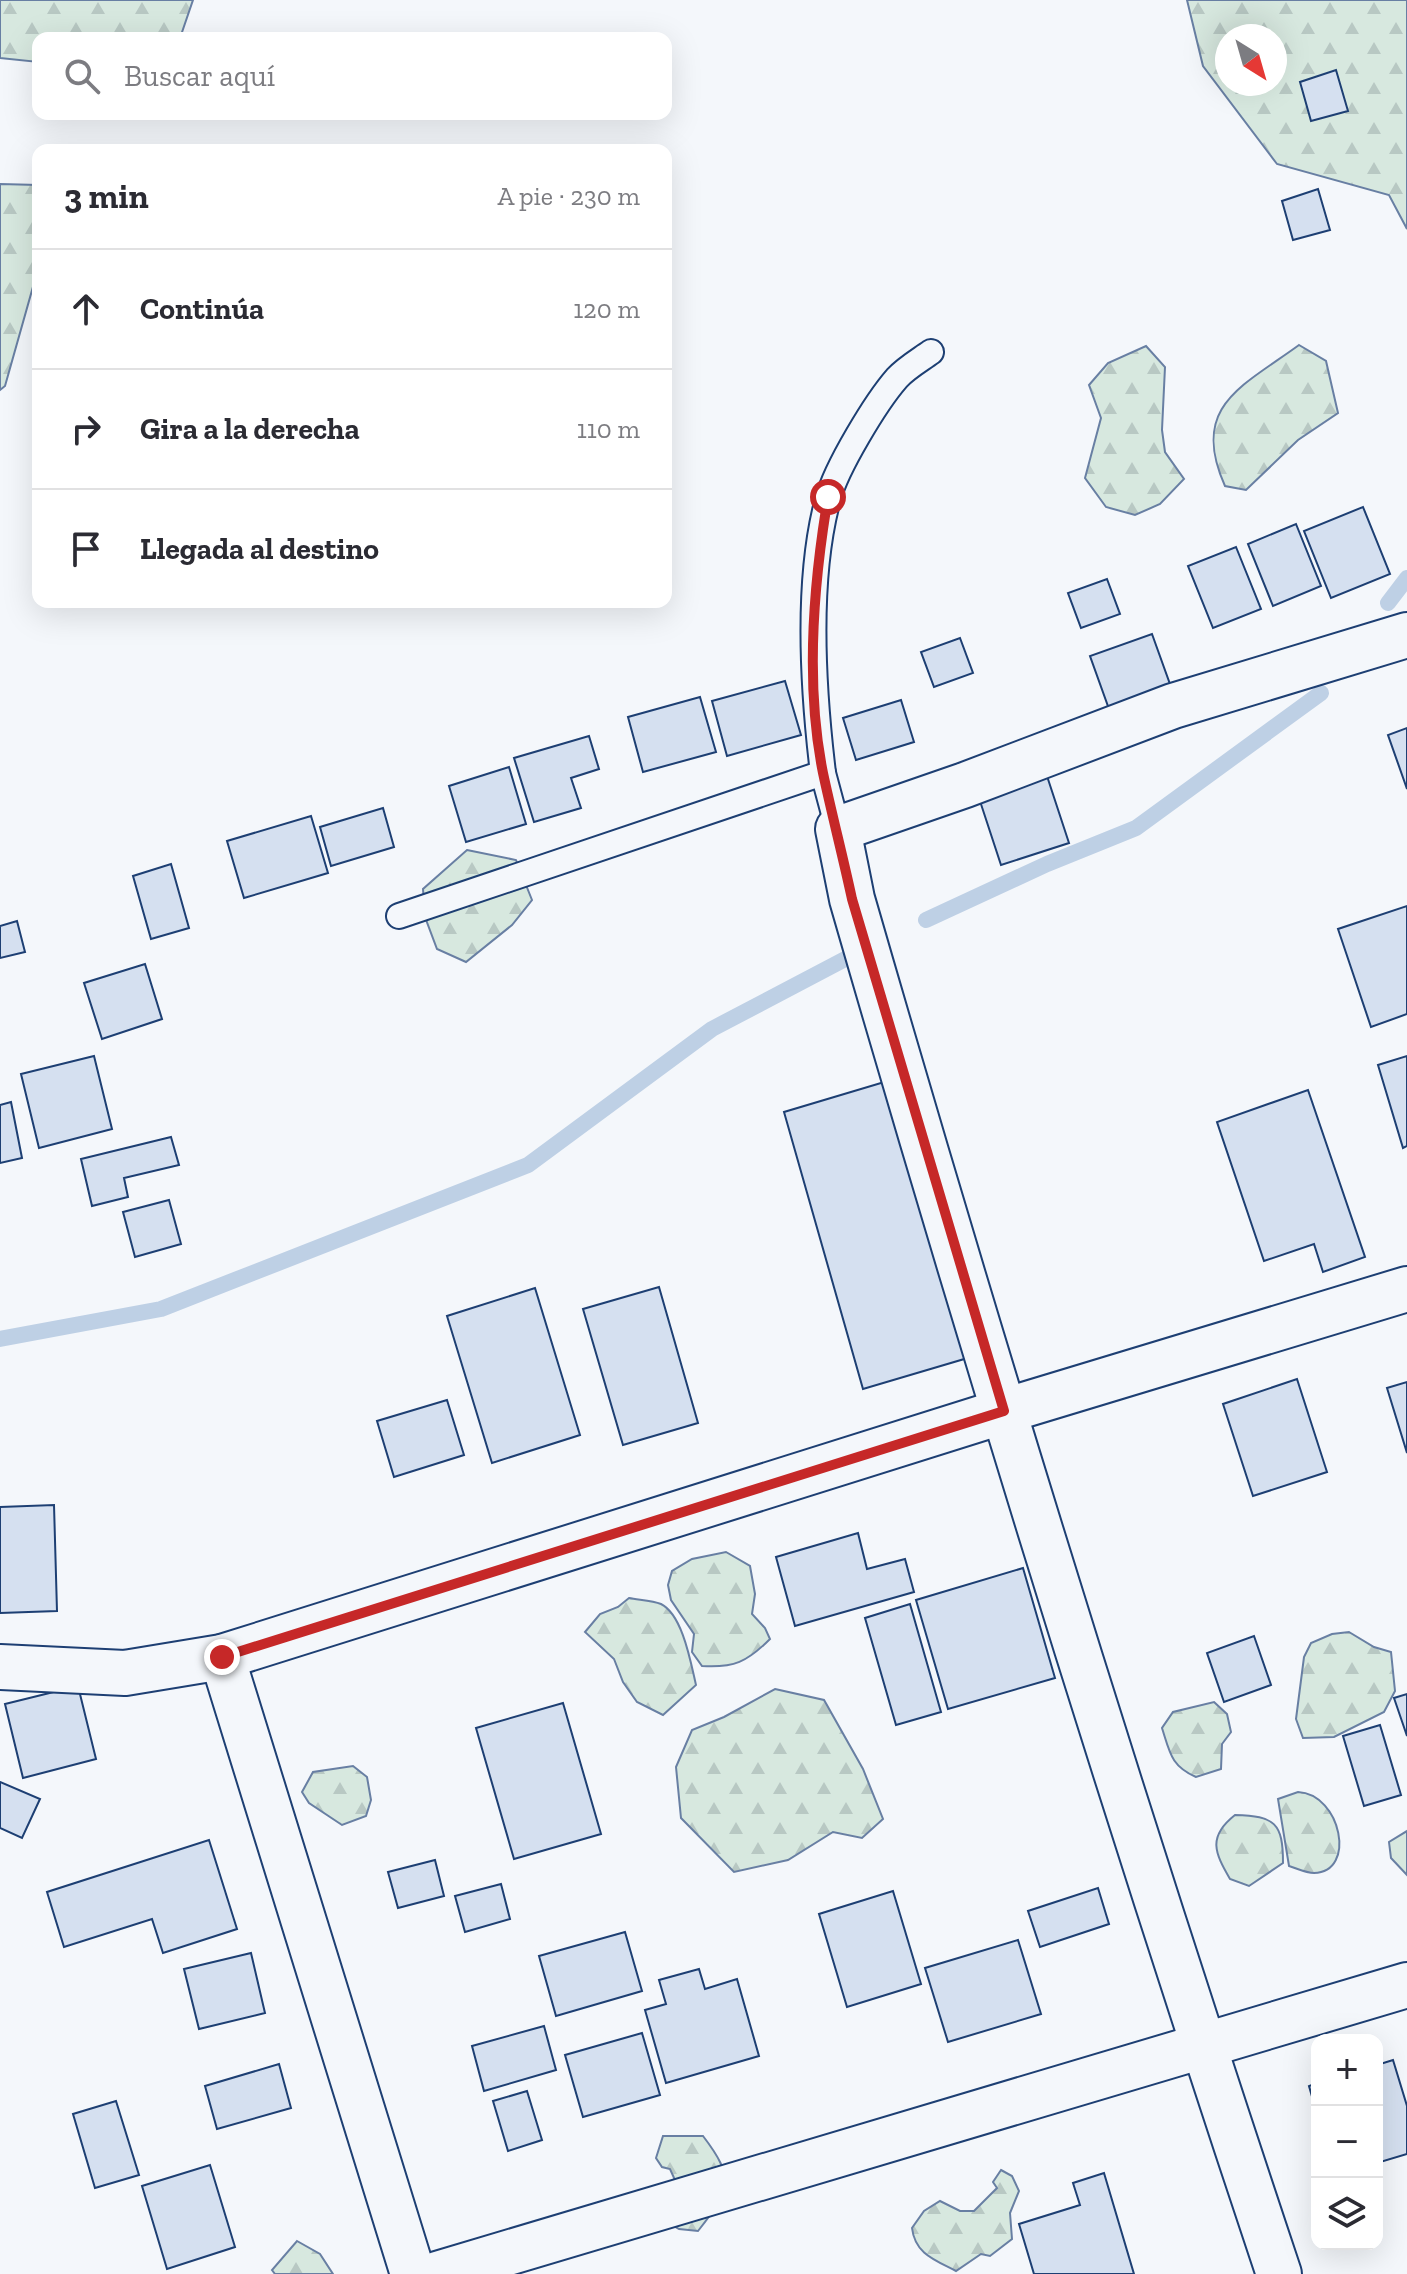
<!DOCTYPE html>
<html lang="es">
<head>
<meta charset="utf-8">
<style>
	:root { --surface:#fff; --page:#f7f7f7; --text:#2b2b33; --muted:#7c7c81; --line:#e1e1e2 }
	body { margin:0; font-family:"Zilla Slab",serif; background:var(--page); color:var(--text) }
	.controls { position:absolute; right:24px; bottom:24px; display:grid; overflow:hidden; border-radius:16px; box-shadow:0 8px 32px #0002 }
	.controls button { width:72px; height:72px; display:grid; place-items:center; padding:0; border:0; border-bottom:2px solid var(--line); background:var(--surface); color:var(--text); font:40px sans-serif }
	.compass { position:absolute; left:1215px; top:24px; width:72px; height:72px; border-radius:50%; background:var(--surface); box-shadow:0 8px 32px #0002; rotate:143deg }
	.stop { position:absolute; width:24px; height:24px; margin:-18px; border:6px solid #c62828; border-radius:50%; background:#fff }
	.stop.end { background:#c62828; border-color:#fff; box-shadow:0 2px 8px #0008 }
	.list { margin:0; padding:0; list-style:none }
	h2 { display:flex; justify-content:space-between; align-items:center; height:104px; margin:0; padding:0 32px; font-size:34px }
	h2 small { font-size:26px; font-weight:400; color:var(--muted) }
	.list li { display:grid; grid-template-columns:52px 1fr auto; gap:24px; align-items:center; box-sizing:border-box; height:120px; padding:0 32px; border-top:2px solid var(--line) }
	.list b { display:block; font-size:30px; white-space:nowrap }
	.list em { font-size:26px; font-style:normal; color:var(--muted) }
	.icon { flex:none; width:44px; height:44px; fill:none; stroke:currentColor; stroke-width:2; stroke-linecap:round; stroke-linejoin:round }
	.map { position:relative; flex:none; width:1407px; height:2274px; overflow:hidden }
	.search { position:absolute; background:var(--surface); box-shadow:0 8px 32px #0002; left:32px; top:32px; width:640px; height:88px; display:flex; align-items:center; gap:20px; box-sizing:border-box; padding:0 28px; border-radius:16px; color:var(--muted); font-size:30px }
	.panel { position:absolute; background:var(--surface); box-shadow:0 8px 32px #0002; left:32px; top:144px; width:640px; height:464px; border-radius:16px }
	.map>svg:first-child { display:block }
</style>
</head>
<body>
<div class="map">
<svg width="1407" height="2274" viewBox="0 0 1407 2274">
	<defs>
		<pattern id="forest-firs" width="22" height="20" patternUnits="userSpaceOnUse" patternTransform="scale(2)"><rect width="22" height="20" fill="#d7e8df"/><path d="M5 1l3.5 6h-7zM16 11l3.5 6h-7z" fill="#b8c8c3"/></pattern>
	</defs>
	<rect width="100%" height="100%" fill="#f4f7fb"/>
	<g fill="url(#forest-firs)" stroke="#687fa3" stroke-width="2" fill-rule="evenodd">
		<polygon points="0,0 193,0 180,38 38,38 38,62 0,58"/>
		<path d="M1187,0H1407V229L1389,195L1277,164L1203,66ZM1227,36H1275V84H1227Z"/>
		<polygon points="0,184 38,185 38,269 5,386 0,390"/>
		<path d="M1299,345L1326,361L1338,413L1298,440L1246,490L1225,486C1189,406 1243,386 1299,345Z"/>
		<polygon points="1146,346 1165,367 1162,430 1165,452 1184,479 1160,504 1135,515 1106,507 1085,478 1101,418 1089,385 1108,363"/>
		<polygon points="467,850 516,860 532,900 512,925 466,962 437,949 425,917 423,889"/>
		<path d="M726,1552L750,1566L755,1594L752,1614L765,1628L770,1639C747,1662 734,1668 702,1666L692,1652L694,1634L671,1600L668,1585L672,1571L692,1559Z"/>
		<path d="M629,1598C638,1600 652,1600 661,1604C683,1615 691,1664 696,1685L663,1715L637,1702L623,1682L614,1659L585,1632L600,1614L618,1607Z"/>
		<polygon points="1349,1632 1374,1647 1391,1652 1395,1691 1384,1712 1334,1737 1303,1738 1296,1719 1304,1657 1311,1643 1332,1634"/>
		<polygon points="775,1689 824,1700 863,1769 883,1819 862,1838 833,1832 788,1860 734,1872 681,1818 676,1767 692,1730 724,1717"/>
		<path d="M1214,1702L1227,1714L1231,1732L1222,1744L1221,1769L1196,1777C1171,1766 1170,1753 1162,1728L1173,1712Z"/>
		<polygon points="353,1766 367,1777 371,1800 366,1816 342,1825 309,1803 302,1792 313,1772"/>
		<path d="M1298,1792C1341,1794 1357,1872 1314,1873C1306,1873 1296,1868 1289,1866L1278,1799Z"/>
		<path d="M1235,1815C1275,1816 1283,1823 1283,1863L1249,1886L1230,1879C1215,1853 1207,1837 1235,1815Z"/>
		<polygon points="1407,1831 1407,1875 1391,1858 1389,1842"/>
		<path d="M663,2136H703C736,2179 730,2190 698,2231L679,2229L665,2221L662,2192L675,2180L670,2169L662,2167L656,2158Z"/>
		<path d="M1001,2170L1012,2176L1019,2191L1010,2213L1012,2239L990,2256L981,2254L956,2271C935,2260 915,2254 912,2228L924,2211L940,2201L960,2211H974L997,2188L993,2182Z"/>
		<polygon points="297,2241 320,2254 333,2274 275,2274 272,2270"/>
	</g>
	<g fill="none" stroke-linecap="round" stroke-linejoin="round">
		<g stroke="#bed0e5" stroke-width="16">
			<polyline points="1388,603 1407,578"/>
			<polyline points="926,920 1047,864 1136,828 1321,693"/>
			<polyline points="0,1339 161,1309 528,1165 712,1029 849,957"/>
		</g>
	</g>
	<g fill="#d5e0f0" stroke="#1d3f73" stroke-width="2">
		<polygon points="1336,70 1348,111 1311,121 1300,82"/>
		<polygon points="1318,189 1330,230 1293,240 1282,201"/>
		<polygon points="1363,507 1390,574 1331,598 1304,531"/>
		<polygon points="1296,524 1321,586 1273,606 1248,544"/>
		<polygon points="1236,547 1261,609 1213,628 1188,566"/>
		<polygon points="1107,579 1120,614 1081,628 1068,593"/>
		<polygon points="1152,634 1171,687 1109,709 1090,656"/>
		<polygon points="960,638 973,673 934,687 921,652"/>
		<polygon points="785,681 801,735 727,756 712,701"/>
		<polygon points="700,697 716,752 643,772 628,717"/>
		<polygon points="901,700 914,742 856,760 843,718"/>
		<polygon points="1407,728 1407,789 1388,735"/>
		<polygon points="589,736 599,769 571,778 581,808 534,822 514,758"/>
		<polygon points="509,767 526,824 466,842 449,786"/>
		<polygon points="1046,773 1069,843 1001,865 978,795"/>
		<polygon points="383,808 394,847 331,866 320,827"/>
		<polygon points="311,816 328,873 244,898 227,841"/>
		<polygon points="171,864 189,928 151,939 133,876"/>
		<polygon points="1407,906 1407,1014 1371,1027 1338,929"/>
		<polygon points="17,921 25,952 0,958 0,926"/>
		<polygon points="145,964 162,1019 102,1039 84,983"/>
		<polygon points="94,1056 112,1129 39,1148 21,1074"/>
		<polygon points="1407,1056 1407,1146 1403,1148 1378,1065"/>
		<polygon points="891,1080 971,1357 863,1389 784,1112"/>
		<polygon points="1308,1090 1365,1257 1323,1272 1314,1244 1264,1261 1217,1122"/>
		<polygon points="11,1102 22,1158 0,1163 0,1105"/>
		<polygon points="171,1137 179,1165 124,1178 128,1197 92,1206 81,1159"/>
		<polygon points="169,1200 181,1244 135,1257 123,1212"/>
		<polygon points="659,1287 698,1423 623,1445 583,1309"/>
		<polygon points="535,1288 580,1435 492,1463 447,1316"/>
		<polygon points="1297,1379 1327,1472 1253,1496 1223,1404"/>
		<polygon points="1407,1382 1407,1453 1387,1388"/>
		<polygon points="447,1400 464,1455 394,1477 377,1421"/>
		<polygon points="54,1505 57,1611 0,1613 0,1507"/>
		<polygon points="858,1533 867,1569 905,1559 914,1592 795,1626 776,1557"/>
		<polygon points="1023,1568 1055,1678 948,1709 916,1600"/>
		<polygon points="910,1604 941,1712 896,1725 865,1618"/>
		<polygon points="1254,1636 1271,1685 1224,1702 1207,1653"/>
		<polygon points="78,1686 96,1759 23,1778 5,1704"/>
		<polygon points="1407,1694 1407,1736 1394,1698"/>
		<polygon points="563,1703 601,1834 514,1859 476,1728"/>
		<polygon points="1380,1725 1401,1795 1364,1806 1343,1736"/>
		<polygon points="0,1782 40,1799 22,1838 0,1828"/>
		<polygon points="209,1840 237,1929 163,1953 152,1919 64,1947 47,1892"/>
		<polygon points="435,1860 444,1896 398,1908 388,1872"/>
		<polygon points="501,1884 510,1919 465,1932 455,1896"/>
		<polygon points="1098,1888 1109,1924 1040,1947 1028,1911"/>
		<polygon points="893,1891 921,1984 847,2007 819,1914"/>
		<polygon points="625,1932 642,1991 556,2016 539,1956"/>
		<polygon points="1018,1940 1041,2014 948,2042 925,1968"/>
		<polygon points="251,1953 265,2013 199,2029 184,1969"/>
		<polygon points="699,1969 705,1989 737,1979 759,2056 666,2083 645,2010 666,2004 659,1980"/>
		<polygon points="544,2026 556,2070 484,2091 472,2046"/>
		<polygon points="642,2033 660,2095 583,2117 565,2055"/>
		<polygon points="1393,2060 1407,2106 1407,2154 1377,2163 1377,2065"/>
		<polygon points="279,2064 291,2108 217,2129 205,2086"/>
		<polygon points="1317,2083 1317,2114 1309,2086"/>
		<polygon points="527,2091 542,2140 508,2151 493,2101"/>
		<polygon points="116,2101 139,2175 95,2188 73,2114"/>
		<polygon points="210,2165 235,2247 167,2269 142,2186"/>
		<polygon points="1104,2173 1134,2274 1034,2274 1019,2224 1080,2205 1073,2183"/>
	</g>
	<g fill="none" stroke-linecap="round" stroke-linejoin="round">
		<g stroke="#1d3f73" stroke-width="28">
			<g id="lane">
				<path d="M823,773C813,690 806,580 828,499C836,468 876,402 897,378C906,368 920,360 931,352"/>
				<polyline points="399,916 823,773 838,829"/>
			</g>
		</g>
		<g stroke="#1d3f73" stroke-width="48">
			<g id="street">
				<polyline points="222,1657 413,2274"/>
				<polyline points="0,1667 125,1673 222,1657 1004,1411 1407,1289"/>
				<polyline points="437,2274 1407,1985"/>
				<path d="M1279,2274C1127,1819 985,1360 852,899L838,829L965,785L1173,706L1407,635"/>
			</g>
		</g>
		<use href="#lane" stroke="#f4f7fb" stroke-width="24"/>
		<use href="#street" stroke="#f4f7fb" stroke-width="44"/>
	</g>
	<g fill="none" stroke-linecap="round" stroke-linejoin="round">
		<path stroke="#c62828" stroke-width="10" d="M222,1657L1004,1411L852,899C843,857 832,815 823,773C805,684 813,586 828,497"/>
	</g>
</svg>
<div class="controls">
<button>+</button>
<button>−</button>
<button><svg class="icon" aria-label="layers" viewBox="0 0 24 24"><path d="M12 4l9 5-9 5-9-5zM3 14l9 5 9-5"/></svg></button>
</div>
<svg class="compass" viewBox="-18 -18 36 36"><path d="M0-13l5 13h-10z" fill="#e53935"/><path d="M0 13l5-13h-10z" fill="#7c7c81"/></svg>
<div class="stop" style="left:828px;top:497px"></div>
<div class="stop end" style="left:222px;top:1657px"></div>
<div class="search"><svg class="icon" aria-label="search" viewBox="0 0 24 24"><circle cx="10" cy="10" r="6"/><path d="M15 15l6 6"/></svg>Buscar aquí</div>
<section class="panel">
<h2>3 min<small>A pie · 230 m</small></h2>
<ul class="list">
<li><svg class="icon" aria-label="ahead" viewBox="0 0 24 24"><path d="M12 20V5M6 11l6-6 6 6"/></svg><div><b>Continúa</b></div><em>120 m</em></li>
<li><svg class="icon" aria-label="right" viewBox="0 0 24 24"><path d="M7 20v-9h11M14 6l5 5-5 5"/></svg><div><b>Gira a la derecha</b></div><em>110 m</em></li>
<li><svg class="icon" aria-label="arrive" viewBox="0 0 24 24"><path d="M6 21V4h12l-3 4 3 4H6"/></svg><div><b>Llegada al destino</b></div></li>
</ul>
</section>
</div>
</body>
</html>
